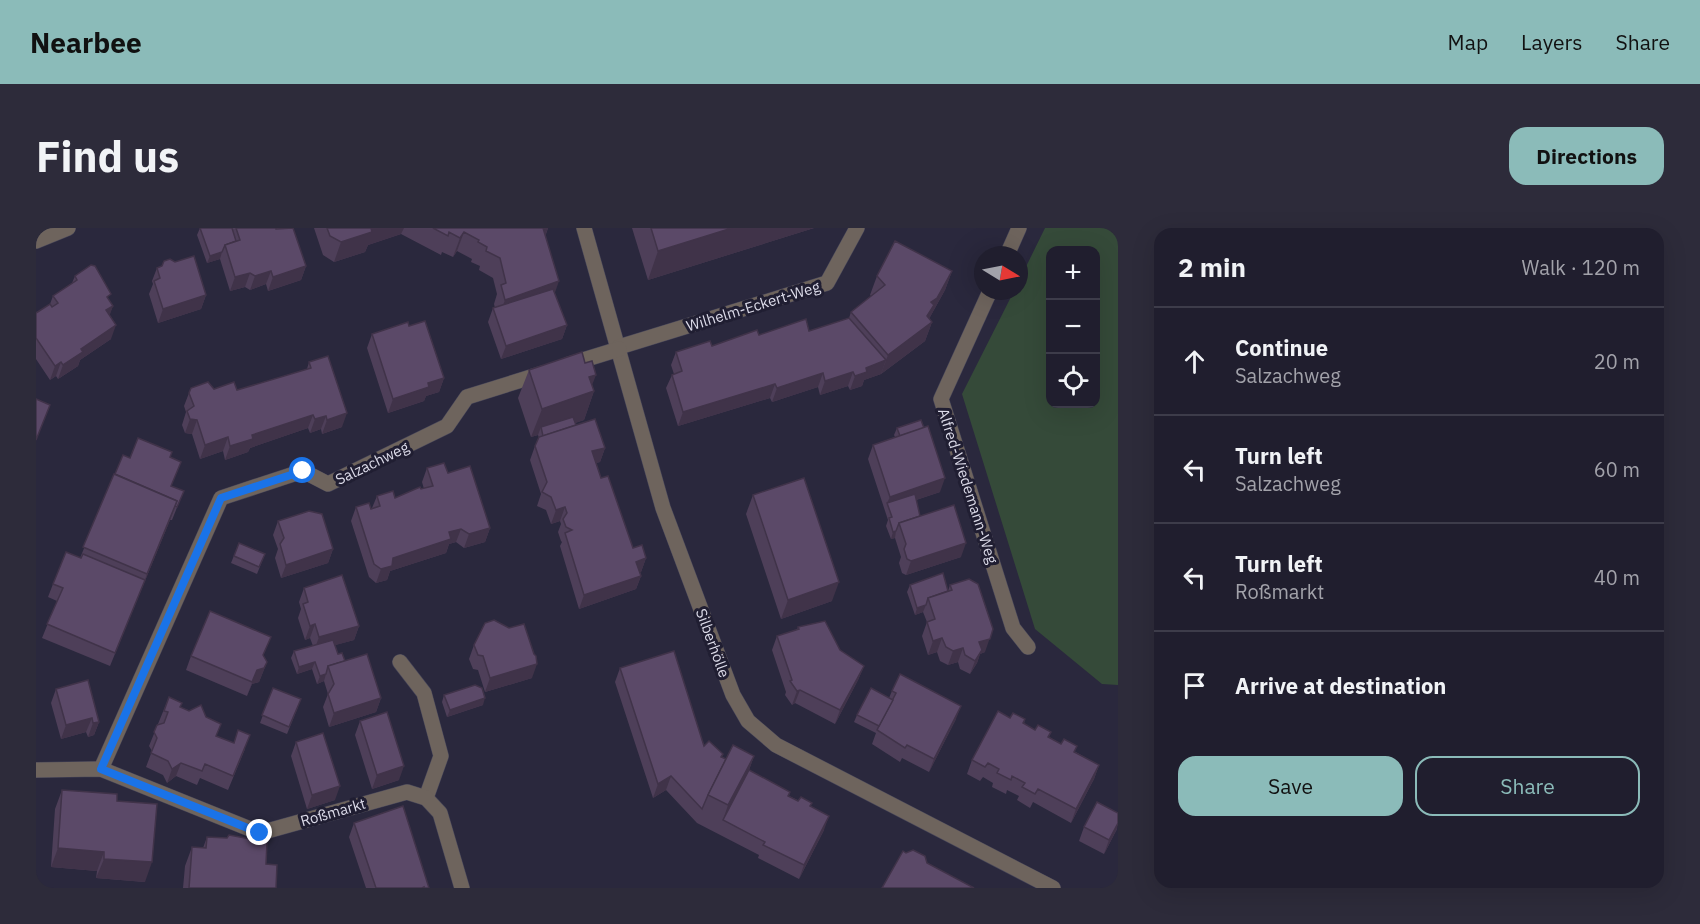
<!DOCTYPE html>
<html lang="en">
<head>
<meta charset="utf-8">
<style>
	:root { --surface:#201e2e; --page:#2d2b3a; --text:#f1f3f6; --muted:#a2a2aa; --line:#3d3c4a; --accent:#8bbbb9 }
	body { margin:0; font-family:"IBM Plex Sans",sans-serif; background:var(--page); color:var(--text) }
	.controls { position:absolute; right:18px; top:18px; display:grid; overflow:hidden; border-radius:12px; box-shadow:0 6px 24px #0002 }
	.controls button { width:54px; height:54px; display:grid; place-items:center; padding:0; border:0; border-bottom:2px solid var(--line); background:var(--surface); color:var(--text); font:30px sans-serif }
	.compass { position:absolute; left:938px; top:18px; width:54px; height:54px; border-radius:50%; background:var(--surface); box-shadow:0 6px 24px #0002; rotate:100deg }
	.stop { position:absolute; width:18px; height:18px; margin:-14px; border:4px solid #1a73e8; border-radius:50%; background:#fff }
	.stop.end { background:#1a73e8; border-color:#fff; box-shadow:0 2px 6px #0008 }
	.list { margin:0; padding:0; list-style:none }
	h2 { display:flex; justify-content:space-between; align-items:center; height:78px; margin:0; padding:0 24px; font-size:26px }
	h2 small { font-size:20px; font-weight:400; color:var(--muted) }
	.list li { display:grid; grid-template-columns:39px 1fr auto; gap:18px; align-items:center; box-sizing:border-box; height:108px; padding:0 24px; border-top:2px solid var(--line) }
	.list b { display:block; font-size:22px; white-space:nowrap }
	.list p { margin:0; font-size:20px; white-space:nowrap; color:var(--muted) }
	.list em { font-size:20px; font-style:normal; color:var(--muted) }
	.actions { display:flex; gap:12px; padding:18px 24px }
	.actions a { flex:1; padding:14px 0; border:2px solid var(--accent); border-radius:18px; text-align:center; font-size:21px; color:var(--accent) }
	.actions .main { background:var(--accent); color:#111 }
	.icon { flex:none; width:33px; height:33px; fill:none; stroke:currentColor; stroke-width:2; stroke-linecap:round; stroke-linejoin:round }
	.map { position:relative; flex:none; width:1082px; height:660px; overflow:hidden; border-radius:18px }
	header { display:flex; align-items:center; gap:36px; box-sizing:border-box; height:84px; padding:0 30px; background:var(--accent); color:#111 }
	header strong { font-size:28px }
	nav { display:flex; gap:33px; margin-inline-start:auto; font-size:21px }
	.intro { display:flex; align-items:center; justify-content:space-between; box-sizing:border-box; height:144px; padding:0 36px }
	h1 { margin:0; font-size:42px }
	.button { padding:15px 27px; border-radius:18px; background:var(--accent); color:#111; font-size:21px; font-weight:700 }
	main { display:flex; gap:36px; padding:0 36px }
	aside { flex:1; background:var(--surface); border-radius:18px; box-shadow:0 6px 24px #0002 }
	.map>svg:first-child { display:block }
</style>
</head>
<body>
<header>
<strong>Nearbee</strong>
<nav><a>Map</a><a>Layers</a><a>Share</a></nav>
</header>
<div class="intro"><h1>Find us</h1><a class="button">Directions</a></div>
<main>
<div class="map">
<svg width="1082" height="660" viewBox="0 0 1082 660">
	<rect width="100%" height="100%" fill="#2a283d"/>
	<path fill="#354a39" fill-rule="evenodd" d="M1009,0H1082V457L1066,456L999,401L926,166L978,63H983V53ZM1014,22H1060V176H1014Z"/>
	<g fill="none" stroke-linecap="round" stroke-linejoin="round">
		<g stroke="#464559" stroke-width="16">
			<g id="street">
				<polyline points="548,0 627,280 697,467 712,493 740,517 1017,660"/>
				<polyline points="0,13 32,0"/>
				<polyline points="971,27 983,0"/>
				<polyline points="954,63 905,171 977,400 992,419"/>
				<polyline points="583,119 791,55 821,0"/>
				<polyline points="531,137 583,121"/>
				<polyline points="364,434 388,465 405,528 390,570"/>
				<polyline points="65,541 185,270 267,243 292,256 411,198 431,169 508,145"/>
				<polyline points="0,542 65,541 224,605 371,564 390,570 404,585 426,660"/>
			</g>
		</g>
		<use href="#street" stroke="#6e645d" stroke-width="15"/>
	</g>
	<g fill="#4e3f59">
		<polygon points="164,0 257,0 270,38 265,52 232,63 230,56 214,62 209,59 194,63 184,31 171,35 161,7"/>
		<polygon points="278,0 512,0 509,9 519,66 531,97 526,111 465,131 452,94 457,80 459,80 458,76 461,66 457,50 443,42 444,38 435,34 436,31 421,23 417,29 406,24 405,27 365,6 332,17 329,24 298,34 287,27"/>
		<polygon points="596,0 778,0 612,52"/>
		<polygon points="121,40 170,67 165,81 122,95 113,66 117,56 116,53"/>
		<polygon points="916,43 909,62 894,89 893,90 896,94 889,113 845,146 828,152 826,158 814,162 812,158 784,167 782,159 736,174 734,170 642,198 630,160 636,147 638,146 635,137 640,124 676,118 723,107 773,103 813,90 815,84 835,68 834,67 841,48"/>
		<polygon points="39,48 73,72 77,78 73,87 75,111 44,132 42,138 22,151 20,148 14,152 0,131 0,85 14,76 17,68 36,55"/>
		<polygon points="373,98 408,150 403,164 390,168 388,173 352,185 331,120 336,106"/>
		<polygon points="273,134 306,199 286,206 285,201 274,205 272,200 214,220 212,224 189,232 187,223 164,231 156,206 149,205 146,197 150,184 148,178 153,165 178,161 201,162 271,141"/>
		<polygon points="493,142 556,157 558,163 548,192 539,195 540,197 569,220 564,234 560,235 565,250 597,320 610,330 605,344 604,344 605,348 600,361 543,381 524,318 526,314 525,313 522,304 525,296 524,293 515,296 510,282 501,278 505,266 494,232 499,218 503,210 502,207 495,209 482,170"/>
		<polygon points="861,200 904,264 880,272 884,288 925,329 870,347 866,345 863,335 865,329 859,310 855,311 850,298 852,292 832,231 837,217 859,209 858,207"/>
		<polygon points="134,229 145,234 135,258 142,277 136,292 134,292 74,438 6,410 21,373 12,369 17,356 44,330 79,246 94,230"/>
		<polygon points="391,240 412,245 454,300 449,314 428,320 420,314 413,316 410,325 354,343 351,352 340,355 333,349 315,293 320,279 335,281 336,280 341,268 359,270 388,261 386,254"/>
		<polygon points="717,267 796,373 745,391 710,286"/>
		<polygon points="242,293 297,321 292,335 245,350 239,330 242,321 237,307"/>
		<polygon points="203,315 229,326 221,346 195,335"/>
		<polygon points="874,357 912,363 914,357 949,424 944,426 941,435 934,446 924,441 922,434 912,437 904,433 901,424 892,427 886,408 891,394 887,384 879,387 871,364"/>
		<polygon points="268,360 323,398 318,412 299,417 302,426 345,470 340,484 293,499 287,479 292,466 288,453 281,456 276,441 261,446 255,430 258,423 277,418 274,410 269,412 262,390 265,381 263,374"/>
		<polygon points="762,399 804,422 828,438 822,452 799,496 759,475 756,477 749,467 750,464 736,422 741,408 761,402"/>
		<polygon points="438,417 496,450 449,464 442,442 437,441 433,431"/>
		<polygon points="155,428 227,428 231,434 223,454 216,456 211,468 150,442"/>
		<polygon points="584,440 668,518 690,531 718,528 713,542 754,564 753,568 774,578 788,602 763,651 722,630 723,627 661,595 630,562 617,570 579,454"/>
		<polygon points="237,460 262,479 251,506 224,495"/>
		<polygon points="20,461 63,494 58,507 52,509 50,504 25,511 15,475"/>
		<polygon points="856,463 920,491 893,544 866,530 864,534 836,516 840,505 818,494 821,487 853,470"/>
		<polygon points="408,467 447,477 411,489 406,474"/>
		<polygon points="133,469 144,479 170,489 181,508 209,521 192,562 164,550 161,557 140,548 131,555 127,547 110,539 116,523 113,518"/>
		<polygon points="974,490 989,491 988,496 999,502 1015,504 1013,509 1063,537 1058,551 1035,595 997,574 994,580 981,572 983,568 971,562 970,566 956,559 957,555 947,549 944,553 931,546 936,532"/>
		<polygon points="324,493 363,552 336,561 319,507"/>
		<polygon points="260,514 299,572 271,581 255,528"/>
		<polygon points="26,562 81,573 109,654 60,650 61,643 15,639 19,581"/>
		<polygon points="318,595 393,660 330,660 313,609"/>
		<polygon points="1048,599 1081,601 1068,626 1043,613"/>
		<polygon points="171,609 230,636 240,660 147,660 149,638 156,619 167,620"/>
	</g>
	<g fill="#403349">
		<polygon points="334,0 368,0 365,6 332,17 329,24 298,34 305,14"/>
		<polygon points="506,0 512,0 506,17"/>
		<polygon points="696,0 778,0 612,52 622,23"/>
		<polygon points="428,4 421,23 417,29 424,10"/>
		<polygon points="186,24 184,31 171,35 174,28"/>
		<polygon points="270,38 265,52 232,63 237,49"/>
		<polygon points="235,43 230,56 214,62 219,48"/>
		<polygon points="916,43 909,62 894,89 892,91 896,94 889,113 845,146 852,127 895,74"/>
		<polygon points="214,45 209,59 194,63 199,49"/>
		<polygon points="523,53 516,73 462,91 469,72"/>
		<polygon points="170,67 165,81 122,95 127,81"/>
		<polygon points="77,78 72,92 70,82"/>
		<polygon points="80,97 75,111 44,132 42,138 22,151 27,137 45,121"/>
		<polygon points="531,97 526,111 465,131 470,118"/>
		<polygon points="850,132 845,146 828,152 826,158 814,162 819,148 830,140"/>
		<polygon points="25,134 20,148 14,152 19,138"/>
		<polygon points="817,144 812,158 784,167 789,153"/>
		<polygon points="787,145 782,159 736,174 741,160"/>
		<polygon points="560,147 553,165 558,163 548,192 507,206 505,199 502,207 495,209 506,181 553,149"/>
		<polygon points="408,150 403,164 390,168 388,173 352,185 357,171 392,155"/>
		<polygon points="739,156 734,170 642,198 647,184"/>
		<polygon points="311,185 306,199 286,206 291,192"/>
		<polygon points="277,187 272,200 214,220 212,224 189,232 194,218 216,207"/>
		<polygon points="290,188 285,201 274,205 279,191"/>
		<polygon points="154,191 161,192 156,206 149,205"/>
		<polygon points="192,209 187,223 164,231 169,217"/>
		<polygon points="569,220 564,234 551,237 556,223"/>
		<polygon points="909,250 904,264 853,281 851,275 854,269"/>
		<polygon points="141,273 134,292 104,365 111,346"/>
		<polygon points="529,279 524,293 515,296 520,282"/>
		<polygon points="454,300 449,314 428,320 433,306"/>
		<polygon points="425,301 420,314 413,316 410,325 354,343 351,352 340,355 345,341 357,330 413,304"/>
		<polygon points="860,303 859,310 855,311 857,304"/>
		<polygon points="930,315 925,329 870,347 875,333"/>
		<polygon points="297,321 292,335 245,350 250,337"/>
		<polygon points="610,330 605,344 595,347 600,334"/>
		<polygon points="605,348 600,361 543,381 548,367"/>
		<polygon points="803,354 796,373 745,391 752,372"/>
		<polygon points="890,377 887,384 879,387 881,380"/>
		<polygon points="279,396 274,410 269,412 274,398"/>
		<polygon points="323,398 318,412 278,423 283,409"/>
		<polygon points="957,401 949,424 944,426 941,435 934,446 939,433 943,414"/>
		<polygon points="906,410 901,424 892,427 897,413"/>
		<polygon points="927,420 922,434 912,437 917,423"/>
		<polygon points="231,434 223,454 216,456 211,468 221,442"/>
		<polygon points="279,434 276,441 261,446 263,439"/>
		<polygon points="501,436 496,450 449,464 454,450"/>
		<polygon points="828,438 822,452 799,496 804,482"/>
		<polygon points="290,446 288,453 281,456 284,448"/>
		<polygon points="764,462 759,475 756,477 761,463"/>
		<polygon points="345,470 340,484 293,499 298,485"/>
		<polygon points="449,470 447,477 411,489 414,482"/>
		<polygon points="925,478 920,491 893,544 898,531"/>
		<polygon points="56,490 50,504 25,511 30,497"/>
		<polygon points="63,494 58,507 52,509 57,495"/>
		<polygon points="718,528 708,556 687,592 692,577"/>
		<polygon points="145,535 140,548 131,555 136,541"/>
		<polygon points="1063,537 1058,551 1035,595 1040,581"/>
		<polygon points="368,538 363,552 336,561 341,547"/>
		<polygon points="635,548 630,562 617,570 622,556"/>
		<polygon points="304,558 299,572 271,581 276,567"/>
		<polygon points="793,588 788,602 763,651 768,637"/>
		<polygon points="1082,595 1081,601 1068,626 1073,612"/>
		<polygon points="22,620 68,624 61,643 15,639"/>
		<polygon points="68,631 116,634 109,654 60,650"/>
	</g>
	<g fill="#5b4968" stroke="#403349" stroke-width="1.5">
		<polygon points="164,0 196,0 200,13 189,17 186,24 174,28"/>
		<polygon points="200,0 240,0 240,1 257,0 270,38 237,49 235,43 219,48 214,45 199,49 189,17 204,12"/>
		<polygon points="291,0 335,0 336,4 305,14 294,8"/>
		<polygon points="397,0 507,0 523,53 469,72 465,57 470,55 464,30 450,23 451,19 442,14 443,12 428,4 424,10 413,4 412,8"/>
		<polygon points="615,0 696,0 622,23"/>
		<polygon points="859,13 916,43 901,70 895,74 898,77 891,88 896,94 852,127 815,84 849,57 841,48"/>
		<polygon points="158,28 170,67 127,81 118,53 124,50 121,40 126,38 128,33 134,31 139,34"/>
		<polygon points="55,37 59,38 75,66 71,69 77,78 70,82 80,97 45,121 47,124 27,137 25,134 19,138 0,110 0,85 14,76 16,79 22,75 17,68 41,52 39,48"/>
		<polygon points="517,61 531,97 470,118 457,80"/>
		<polygon points="813,90 850,132 830,140 831,144 819,148 817,144 789,153 787,145 741,160 739,156 647,184 636,147 646,143 640,124 674,113 676,118 721,102 723,107 770,91 773,103"/>
		<polygon points="389,93 408,150 392,155 393,159 357,171 336,106 372,94 373,98"/>
		<polygon points="546,124 549,135 556,133 560,147 553,149 558,163 506,181 493,142"/>
		<polygon points="292,128 311,185 291,192 290,188 279,191 277,187 216,207 217,211 194,218 192,209 169,217 161,192 154,191 151,183 158,178 153,165 155,160 172,154 178,161 198,154 201,162 275,140 273,134"/>
		<polygon points="0,171 14,177 0,212"/>
		<polygon points="537,189 540,197 507,208 505,199"/>
		<polygon points="559,191 569,220 556,223 565,250 572,248 597,320 606,317 610,330 600,334 605,348 548,367 529,305 536,302 530,299 527,291 531,285 529,279 520,282 515,269 506,264 511,254 499,218 503,209"/>
		<polygon points="885,192 888,200 864,208 861,200"/>
		<polygon points="892,198 909,250 854,269 837,217"/>
		<polygon points="102,210 136,224 134,229 145,234 135,258 148,263 141,279 139,278 141,273 79,246 87,227 94,230"/>
		<polygon points="408,235 412,245 434,238 454,300 433,306 425,301 413,304 415,311 357,330 356,338 345,341 338,336 320,279 333,275 335,281 344,278 341,268 357,263 359,270 384,259 385,261 397,258 391,240"/>
		<polygon points="78,246 141,273 111,346 47,319"/>
		<polygon points="768,250 803,354 752,372 717,267"/>
		<polygon points="879,266 884,288 863,295 860,303 857,304 853,290 856,289 851,275"/>
		<polygon points="918,277 930,315 875,333 871,331 868,321 870,316 863,295"/>
		<polygon points="273,283 286,286 297,321 250,337 244,316 248,310 242,293"/>
		<polygon points="203,315 229,326 223,339 198,328"/>
		<polygon points="30,324 45,330 47,326 109,352 79,425 11,396 27,360 17,356"/>
		<polygon points="907,345 912,363 892,370 890,377 881,380 874,357"/>
		<polygon points="306,347 323,398 283,409 279,396 274,398 267,376 272,374 268,360"/>
		<polygon points="933,351 942,356 957,401 954,411 943,414 946,422 939,433 929,427 927,420 917,423 910,419 906,410 897,413 891,394 899,391 892,370 916,362 914,357"/>
		<polygon points="174,383 235,409 227,427 231,434 228,440 221,442 216,454 155,428"/>
		<polygon points="458,392 473,400 488,396 498,426 500,428 501,436 454,450 447,428 442,427 438,417 449,395"/>
		<polygon points="789,393 804,422 828,438 804,482 764,462 761,463 754,453 756,452 741,408 763,401 762,399"/>
		<polygon points="297,412 302,426 306,425 309,433 292,438 290,446 284,448 279,434 263,439 258,423"/>
		<polygon points="638,423 668,518 673,513 687,526 685,529 690,531 672,567 666,581 635,548 622,556 584,440"/>
		<polygon points="331,426 345,470 298,485 292,466 298,456 292,438"/>
		<polygon points="864,446 925,478 898,531 871,517 869,520 841,502 860,465 856,463"/>
		<polygon points="52,452 63,494 57,495 56,490 30,497 20,461"/>
		<polygon points="439,457 446,460 449,470 414,482 408,467"/>
		<polygon points="237,460 265,471 253,499 226,487"/>
		<polygon points="835,460 857,472 843,498 821,487"/>
		<polygon points="133,469 146,475 144,479 153,483 165,477 170,489 185,496 180,508 198,515 202,502 214,507 197,548 169,536 166,543 145,535 136,541 132,533 115,525 121,510 118,504 121,497 128,495 132,484 128,483"/>
		<polygon points="962,483 974,490 977,485 989,491 987,495 999,502 1002,497 1015,504 1012,509 1025,516 1028,511 1041,518 1038,524 1063,537 1040,581 1002,561 999,566 986,559 989,555 976,548 975,552 961,545 963,541 952,535 949,539 936,532"/>
		<polygon points="351,484 368,538 341,547 324,493"/>
		<polygon points="287,505 304,558 276,567 260,514"/>
		<polygon points="697,517 718,528 692,577 672,567"/>
		<polygon points="713,542 754,564 752,568 762,573 765,569 776,575 774,578 793,588 768,637 727,617 729,614 687,592"/>
		<polygon points="26,562 81,566 81,573 121,576 116,634 68,631 68,624 22,620"/>
		<polygon points="1061,574 1082,585 1082,595 1073,612 1048,599"/>
		<polygon points="367,578 393,660 388,660 388,659 386,660 340,660 318,595"/>
		<polygon points="193,607 231,614 230,636 241,637 240,660 153,660 156,619 170,620 171,609 191,610"/>
		<polygon points="877,622 889,628 891,635 938,660 846,660 867,623 870,625"/>
	</g>
	<g fill="none" stroke-linecap="round" stroke-linejoin="round">
		<polyline stroke="#1a73e8" stroke-width="8" points="224,605 65,541 185,270 267,243"/>
	</g>
	<g text-anchor="middle" dominant-baseline="central" stroke-width="6" stroke-linejoin="round" paint-order="stroke">
		<g font-size="15" fill="#dcdbe9" stroke="#201e32">
			<text transform="translate(717 78) rotate(-17)">Wilhelm-Eckert-Weg</text>
			<text transform="translate(336 235) rotate(-26)">Salzachweg</text>
			<text transform="translate(932 258) rotate(72)">Alfred-Wiedemann-Weg</text>
			<text transform="translate(677 415) rotate(70)">Silberhölle</text>
			<text transform="translate(297 584) rotate(-16)">Roßmarkt</text>
		</g>
	</g>
</svg>
<div class="controls">
<button>+</button>
<button>−</button>
<button><svg class="icon" aria-label="locate" viewBox="0 0 24 24"><circle cx="12" cy="12" r="6"/><path d="M12 2v4M12 18v4M2 12h4M18 12h4"/></svg></button>
</div>
<svg class="compass" viewBox="-18 -18 36 36"><path d="M0-13l5 13h-10z" fill="#e53935"/><path d="M0 13l5-13h-10z" fill="#a2a2aa"/></svg>
<div class="stop" style="left:267px;top:243px"></div>
<div class="stop end" style="left:224px;top:605px"></div>
</div>
<aside>
<h2>2 min<small>Walk · 120 m</small></h2>
<ul class="list">
<li><svg class="icon" aria-label="ahead" viewBox="0 0 24 24"><path d="M12 20V5M6 11l6-6 6 6"/></svg><div><b>Continue</b><p>Salzachweg</p></div><em>20 m</em></li>
<li><svg class="icon" aria-label="left" viewBox="0 0 24 24"><path d="M17 20v-9H6M10 6l-5 5 5 5"/></svg><div><b>Turn left</b><p>Salzachweg</p></div><em>60 m</em></li>
<li><svg class="icon" aria-label="left" viewBox="0 0 24 24"><path d="M17 20v-9H6M10 6l-5 5 5 5"/></svg><div><b>Turn left</b><p>Roßmarkt</p></div><em>40 m</em></li>
<li><svg class="icon" aria-label="arrive" viewBox="0 0 24 24"><path d="M6 21V4h12l-3 4 3 4H6"/></svg><div><b>Arrive at destination</b></div></li>
</ul>
<div class="actions"><a class="main">Save</a><a>Share</a></div>
</aside>
</main>
</body>
</html>
